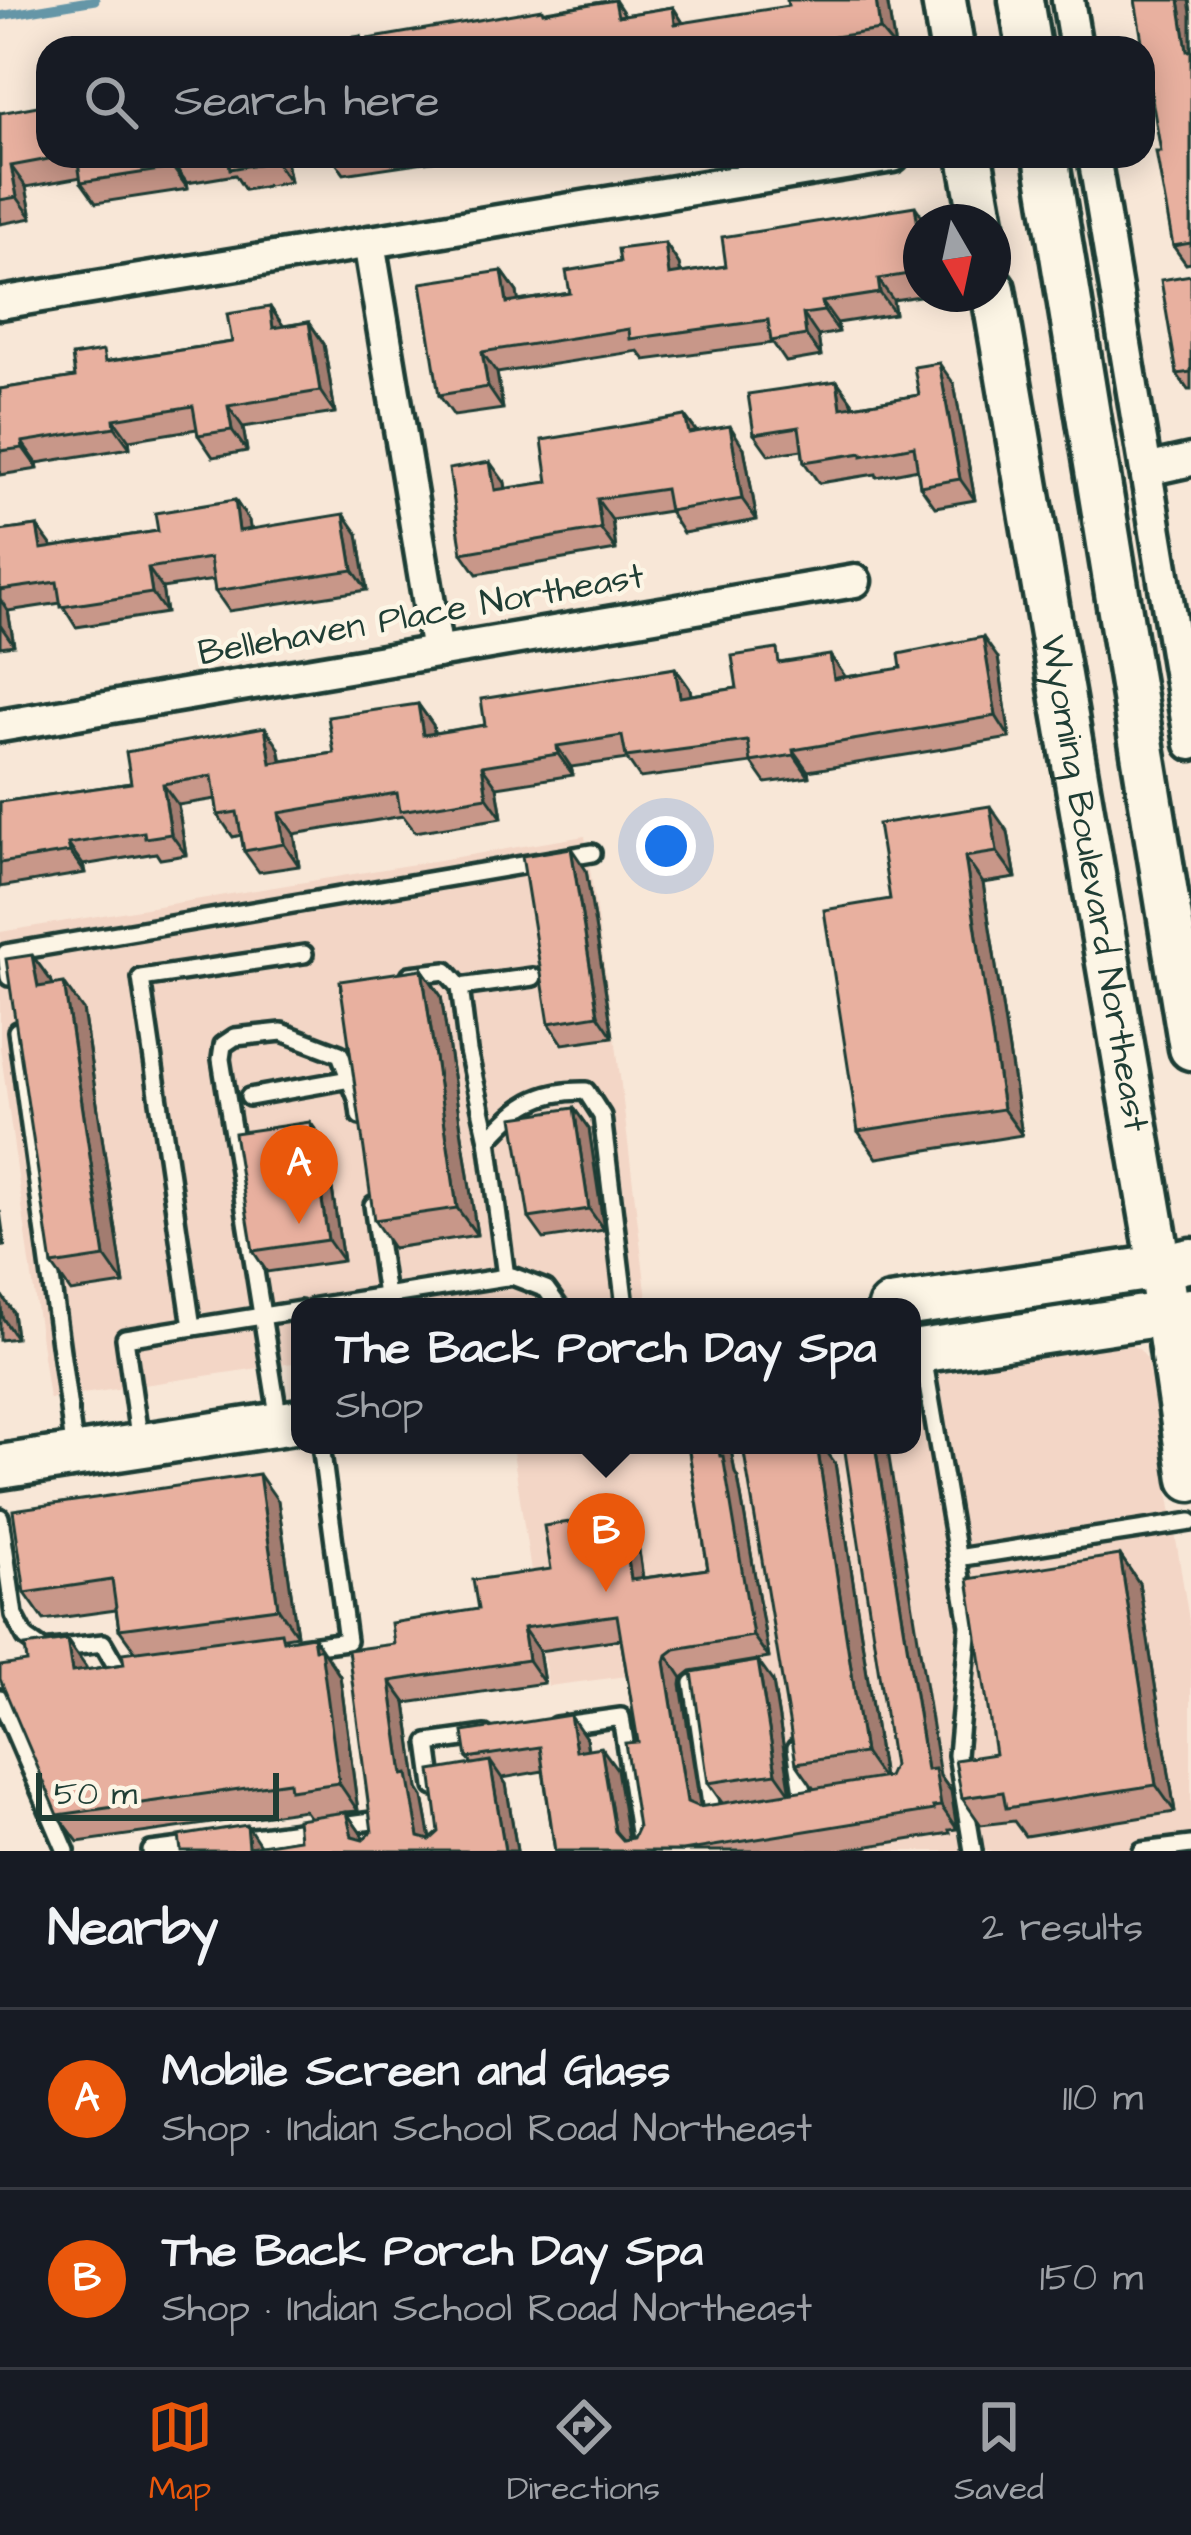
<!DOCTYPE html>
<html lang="en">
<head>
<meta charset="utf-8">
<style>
	:root { --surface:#171b24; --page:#20242c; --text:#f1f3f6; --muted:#9ea1a6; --line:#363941; --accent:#ea580c }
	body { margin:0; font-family:"Architects Daughter",sans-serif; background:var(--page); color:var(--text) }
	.compass { position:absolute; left:903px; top:204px; width:108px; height:108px; border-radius:50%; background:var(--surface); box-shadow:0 6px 30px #0003; rotate:171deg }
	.scale { position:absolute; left:36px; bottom:30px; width:243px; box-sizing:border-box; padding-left:12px; border:6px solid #1f3d34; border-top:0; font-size:33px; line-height:42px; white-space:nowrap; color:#1f3d34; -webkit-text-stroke:9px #fcf5e5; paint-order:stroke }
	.you { position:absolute; left:666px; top:846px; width:42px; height:42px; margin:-30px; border:9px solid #fff; border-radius:50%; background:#1a73e8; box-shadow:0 0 0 18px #1a73e833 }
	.badge { display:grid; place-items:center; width:78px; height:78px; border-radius:50%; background:var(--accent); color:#fff; font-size:39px; font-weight:700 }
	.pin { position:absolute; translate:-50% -99px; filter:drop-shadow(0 3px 6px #0008) }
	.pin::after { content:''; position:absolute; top:63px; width:42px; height:36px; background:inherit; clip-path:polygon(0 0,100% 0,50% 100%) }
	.popup { position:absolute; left:291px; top:1298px; width:630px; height:156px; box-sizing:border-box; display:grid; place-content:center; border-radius:24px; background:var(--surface); filter:drop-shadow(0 3px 9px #0005); font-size:39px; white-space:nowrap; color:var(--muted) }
	.popup b { font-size:45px; color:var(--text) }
	.popup::after { content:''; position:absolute; left:50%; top:100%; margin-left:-24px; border:24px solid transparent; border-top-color:var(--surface) }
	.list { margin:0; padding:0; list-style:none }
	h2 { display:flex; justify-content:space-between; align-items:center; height:156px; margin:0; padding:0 48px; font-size:51px }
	h2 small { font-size:39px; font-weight:400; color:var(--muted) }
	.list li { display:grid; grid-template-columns:78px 1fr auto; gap:36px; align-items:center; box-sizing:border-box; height:180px; padding:0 48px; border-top:3px solid var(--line) }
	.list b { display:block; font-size:45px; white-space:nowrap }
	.list p { margin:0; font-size:39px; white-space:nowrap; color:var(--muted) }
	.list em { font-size:39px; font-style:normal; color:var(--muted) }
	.icon { flex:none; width:66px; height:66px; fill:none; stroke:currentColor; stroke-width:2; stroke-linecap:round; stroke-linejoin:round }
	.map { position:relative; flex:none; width:1191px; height:1851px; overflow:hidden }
	.search { position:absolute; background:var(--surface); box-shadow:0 6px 30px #0003; left:36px; right:36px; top:36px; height:132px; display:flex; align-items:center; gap:30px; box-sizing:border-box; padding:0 42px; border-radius:36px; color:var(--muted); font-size:45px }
	.sheet { height:516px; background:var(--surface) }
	nav { display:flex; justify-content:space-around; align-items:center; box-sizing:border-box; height:168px; border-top:3px solid var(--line); background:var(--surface); font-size:33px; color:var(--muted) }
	nav a { display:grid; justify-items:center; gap:6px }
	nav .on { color:var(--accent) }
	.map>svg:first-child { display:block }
</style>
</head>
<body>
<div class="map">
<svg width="1191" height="1851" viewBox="0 0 1191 1851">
	<rect width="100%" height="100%" fill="#f8e7d7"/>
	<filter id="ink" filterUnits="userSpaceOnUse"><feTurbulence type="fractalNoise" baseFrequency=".00833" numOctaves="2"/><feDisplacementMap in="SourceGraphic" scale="24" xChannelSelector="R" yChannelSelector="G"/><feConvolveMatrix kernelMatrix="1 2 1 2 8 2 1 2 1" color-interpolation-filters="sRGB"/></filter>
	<g filter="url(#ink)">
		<g fill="#f3d6c6">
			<polygon points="585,836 616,1044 648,1307 300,1307 300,1362 49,1399 0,1047 0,932"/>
			<polygon points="1129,1344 1140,1350 1147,1359 1191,1633 1191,1851 664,1851 635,1675 548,1686 512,1445 912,1445 912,1378"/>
		</g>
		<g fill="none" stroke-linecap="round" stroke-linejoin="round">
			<polyline stroke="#6596a7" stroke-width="9" points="0,16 95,0"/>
			<g stroke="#1f3d34" stroke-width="24">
				<g id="lane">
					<polyline points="410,975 446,971 460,987 468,1051 488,1140 506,1277"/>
					<polyline points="9,977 6,953 592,853"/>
					<polyline points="460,987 533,977"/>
					<polyline points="17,1031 75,1453"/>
					<polyline points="249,1097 350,1079"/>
					<path d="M488,1140C518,1106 539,1090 586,1091L602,1116L625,1307"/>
					<polyline points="373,1205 386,1296"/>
					<polyline points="315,1307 512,1276 546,1289 559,1307"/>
					<polyline points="192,1327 141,978 304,954"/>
					<polyline points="923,1356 969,1625 957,1755 973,1851"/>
					<polyline points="279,1421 221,1059 223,1045 235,1037 282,1032 340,1054 358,1101 360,1116"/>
					<polyline points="140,1443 125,1338 300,1310"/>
					<polyline points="0,1517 14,1615 26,1638 43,1650 103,1643 119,1671 129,1669"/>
					<polyline points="957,1558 1191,1522"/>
					<polyline points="302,1647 347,1641 321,1445"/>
					<polyline points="714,1679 693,1683 713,1818 717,1817"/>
					<polyline points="0,1698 66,1851"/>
					<polyline points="556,1726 621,1717 642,1851"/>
					<polyline points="796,1748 805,1804"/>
					<polyline points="434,1787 428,1743 485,1735"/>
					<polyline points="238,1839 372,1821"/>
					<polyline points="151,1851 197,1845"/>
					<polyline points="1142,1851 1191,1845"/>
				</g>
			</g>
			<g stroke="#1f3d34" stroke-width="39">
				<g id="street">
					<polyline points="1068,0 1076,48"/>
					<polyline points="1094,156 1191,744"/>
					<polyline points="369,242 437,652"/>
					<polyline points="0,303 893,156"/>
					<polyline points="1146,470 1191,460"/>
					<polyline points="0,726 855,581"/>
				</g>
			</g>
			<g stroke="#1f3d34" stroke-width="51">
				<g id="secondary">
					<polyline points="944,0 952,48"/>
					<polyline points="1021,0 1029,48"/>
					<polyline points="970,156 982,222"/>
					<polyline points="1046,156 1191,1048"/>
					<path id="s1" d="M993,289L1160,1267L1191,1479"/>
					<polyline points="890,1307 1160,1267 1191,1260"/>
					<polyline points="912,1352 1190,1310"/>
					<polyline points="0,1467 300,1421"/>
				</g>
			</g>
			<use href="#lane" stroke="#fcf5e5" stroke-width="15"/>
			<use href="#street" stroke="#fcf5e5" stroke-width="30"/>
			<use href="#secondary" stroke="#fcf5e5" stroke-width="42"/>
		</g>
		<g fill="#c89789" stroke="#1f3d34" stroke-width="3" fill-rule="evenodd">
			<polygon points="615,0 625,15 673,7 683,23 887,0 895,48 285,48 364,40"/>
			<polygon points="1189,0 1191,13 1191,263 1186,264 1173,246 1161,152"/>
			<polygon points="0,113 48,156 285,156 290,182 245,190 235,175 187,183 188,189 96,203 81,182 81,177 26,187 32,218 0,224"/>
			<polygon points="331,156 452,156 452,158 344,174"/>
			<polygon points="921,222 921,294 933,294 893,300 895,314 837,323 839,332 818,336 821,356 786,362 773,343 645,360 638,351 497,373 503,409 454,416 439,395 502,271 517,292 518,301 570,293 620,262 665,243 679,264 681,273 726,266"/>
			<polygon points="1191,275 1191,390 1188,390 1177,374"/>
			<polygon points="270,307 283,326 309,322 324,344 335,413 243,427 247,451 213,457 198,435 197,429 129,440 130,448 37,463 38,469 0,475 0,389 75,377 110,361 232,342"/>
			<polygon points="837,381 852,402 853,406 919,395 954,384 975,500 935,507 920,486 918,469 877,477 876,474 819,483 804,462 802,450 769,455 754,434"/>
			<polygon points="685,416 697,432 744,448 757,520 683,533 669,511 612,520 616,550 477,574 462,553 505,483 506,489 548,482"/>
			<polygon points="235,500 249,521 250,529 358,534 367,590 229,611 215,591 214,580 162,588 166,613 76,627 61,603 8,611 14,645 0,647 0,531 37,526 52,547 158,531"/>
			<polygon points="998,658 1010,738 808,771 809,777 766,783 752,763 640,778 627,759 571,767 573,775 497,787 502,818 415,832 403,816 294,834 299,866 259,872 244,851 241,835 233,837 218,815 216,799 178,805 186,855 160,859 156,853 83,865 85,873 0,887 0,802 131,783 279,748 282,761 334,753 418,704 433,725 434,733 485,725 675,668 690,689 691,695 737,688 786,662 845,677"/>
			<polygon points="1008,832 1016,878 983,883 1022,1135 877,1158 858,1131 890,899"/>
			<polygon points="586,870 613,1037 563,1044 549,1023"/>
			<polygon points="422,969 441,996 477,1235 393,1248 374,1220"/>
			<polygon points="52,982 52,984 83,1010 124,1284 71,1292 52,1265"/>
			<polygon points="574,1108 589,1129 604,1230 544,1239 529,1218"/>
			<polygon points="310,1122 325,1143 343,1261 267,1272 253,1251"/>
			<polygon points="0,1293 13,1312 16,1338 0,1340"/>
			<path d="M688,1445H728L731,1450L735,1473L738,1478L769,1658L691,1671L682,1678L681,1685L700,1807L723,1804L708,1783L773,1682L791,1793L814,1789L796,1763L835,1463L883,1778L940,1776L951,1791L957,1829L949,1830L950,1833L838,1851H555L543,1771L502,1778L506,1784L517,1851L261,1846L299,1839L309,1817L304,1810L78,1842L58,1815L86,1667V1670L124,1664L135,1651L119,1629L116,1610L44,1620L25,1593L278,1501L297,1635L285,1637L287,1640L332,1663L340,1676L358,1811L346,1812L362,1835L363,1840L372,1832L394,1644L478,1609L551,1569L621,1514L637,1537L643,1578L708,1569ZM621,1639L638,1742V1827L633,1838L628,1839L617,1769L588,1749L586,1738L467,1758L472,1764L439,1832L431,1839L423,1797L418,1789L406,1703L544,1683L539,1651Z"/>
			<polygon points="1120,1555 1139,1583 1175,1812 1025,1836 1014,1821 981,1825 962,1798 995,1754"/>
		</g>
		<g fill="#a27b6f" stroke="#1f3d34" stroke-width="3">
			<polygon points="876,0 887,0 895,48 880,30"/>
			<polygon points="1179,0 1189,0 1191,13 1191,57 1187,51"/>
			<polygon points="673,7 687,29 675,24"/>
			<polygon points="274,156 285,156 290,182 275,161"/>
			<polygon points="172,162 187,183 188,189 173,168"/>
			<polygon points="11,166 26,187 32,218 17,197"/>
			<polygon points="915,206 926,222 921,222 921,246"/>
			<polygon points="665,243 679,264 684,296 669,275"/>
			<polygon points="502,271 517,292 522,324 507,303"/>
			<polygon points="878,279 893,300 895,314 880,293"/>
			<polygon points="822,302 837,323 839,332 824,311"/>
			<polygon points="270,307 285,328 273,328"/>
			<polygon points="803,314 818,336 821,356 806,335"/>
			<polygon points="309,322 324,344 335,413 320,391"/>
			<polygon points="482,352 497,373 503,409 488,387"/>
			<polygon points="939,363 954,384 975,500 960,479"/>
			<polygon points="837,381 852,402 856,430 841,408"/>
			<polygon points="228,406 243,427 247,451 232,430"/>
			<polygon points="685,416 700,437 689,433"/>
			<polygon points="114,419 129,440 130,448 115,427"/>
			<polygon points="730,426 744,448 757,520 742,499"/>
			<polygon points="22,442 37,463 38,469 23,448"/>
			<polygon points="490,462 505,483 509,512 495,490"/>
			<polygon points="597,499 612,520 616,550 601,529"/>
			<polygon points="235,500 249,521 254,551 239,531"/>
			<polygon points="344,514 358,534 367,590 353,570"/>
			<polygon points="37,526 52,546 55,569 41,549"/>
			<polygon points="148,568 162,588 166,613 152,593"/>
			<polygon points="0,599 8,611 14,645 0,625"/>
			<polygon points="983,637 998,658 1010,738 996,716"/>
			<polygon points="830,655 845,676 834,679"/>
			<polygon points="675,668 690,689 695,718 680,697"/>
			<polygon points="418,704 433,725 438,756 423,735"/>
			<polygon points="265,727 279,748 285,784 271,763"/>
			<polygon points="557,746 571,767 573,775 558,754"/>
			<polygon points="793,750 808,771 809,777 794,755"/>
			<polygon points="482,766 497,787 502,818 487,797"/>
			<polygon points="163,784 178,805 186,855 171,834"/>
			<polygon points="990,806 1008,832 1016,878 997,852"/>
			<polygon points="279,813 294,834 299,866 284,844"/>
			<polygon points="68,844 83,865 85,873 70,852"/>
			<polygon points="571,848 586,870 613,1037 598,1015"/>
			<polygon points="965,857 983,883 1022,1135 1003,1109"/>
			<polygon points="32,955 52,982 57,1014 38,987"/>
			<polygon points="422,969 441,996 477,1235 457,1208"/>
			<polygon points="64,983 83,1010 124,1284 105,1257"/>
			<polygon points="574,1108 589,1129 604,1230 589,1209"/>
			<polygon points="310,1122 325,1143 343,1261 328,1240"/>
			<polygon points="0,1211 5,1247 0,1240"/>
			<polygon points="0,1293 13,1312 16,1338 2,1317"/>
			<polygon points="718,1445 728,1445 731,1450 735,1473 738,1478 769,1658 753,1636"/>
			<polygon points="817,1445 822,1445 835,1463 883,1780 864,1753"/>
			<polygon points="875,1445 887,1445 940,1776 951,1791 957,1829 941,1806 927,1770"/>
			<polygon points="259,1474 278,1501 297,1635 278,1608"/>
			<polygon points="621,1514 637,1537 646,1603 631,1580"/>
			<polygon points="1120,1555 1139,1583 1175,1812 1156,1785"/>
			<polygon points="523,1628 539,1651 544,1683 528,1660"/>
			<polygon points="313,1636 340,1676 358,1811 339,1783"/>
			<polygon points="67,1640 86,1667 91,1699 72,1672"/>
			<polygon points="667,1655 682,1678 681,1685 703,1824 687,1802 665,1662"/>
			<polygon points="758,1661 773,1682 791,1794 776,1773"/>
			<polygon points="390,1681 406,1703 418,1789 423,1797 433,1851 419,1837 403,1775"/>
			<polygon points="570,1715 586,1738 591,1773 576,1751"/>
			<polygon points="601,1747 617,1769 630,1851 615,1831"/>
			<polygon points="490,1761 506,1784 517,1851 505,1851"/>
			<polygon points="346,1812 362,1835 365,1851 352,1837"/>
			<polygon points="247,1825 262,1848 249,1847"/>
		</g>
		<g fill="#e8b09f" stroke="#1f3d34" stroke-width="3">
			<polygon points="615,0 618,16 673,7 675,24 788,6 787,0 876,0 880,30 834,37 835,48 285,48 361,36 362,40 542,9 543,12"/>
			<polygon points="1135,0 1179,0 1187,51 1191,50 1191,243 1173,246 1156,152 1161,152"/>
			<polygon points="48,104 48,156 65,156 11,166 17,197 0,200 0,113"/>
			<polygon points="77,156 204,156 172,162 173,168 81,182"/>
			<polygon points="228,156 274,156 275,161 230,169"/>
			<polygon points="915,206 921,246 921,272 878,279 880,293 822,302 824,311 803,314 806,335 771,341 768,320 630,339 629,329 482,352 488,387 439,395 421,283 502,271 507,303 570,293 566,271 620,262 618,249 665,243 669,275 726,266 722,237"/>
			<polygon points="1191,275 1191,372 1177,374 1161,280"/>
			<polygon points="270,307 273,328 309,322 320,391 228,406 232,430 198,435 193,406 114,419 115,427 22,442 23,448 0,451 0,389 75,377 72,356 103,351 105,362 232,342 227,314"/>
			<polygon points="939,363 960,479 920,486 914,446 862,456 862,453 804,462 799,427 754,434 748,394 837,381 841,408 919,395 914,367"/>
			<polygon points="685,416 689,433 730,426 742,499 669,511 665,489 597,499 601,529 462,553 449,469 490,462 495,490 548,482 542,440"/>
			<polygon points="235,500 239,531 344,514 353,570 215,591 210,558 148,568 152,593 61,607 57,582 0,590 0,531 37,526 41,549 158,531 155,513"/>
			<polygon points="983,637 996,716 793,750 794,755 751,762 748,741 626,757 622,736 557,746 558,754 482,766 487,797 400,811 397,793 279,813 284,844 244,851 237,812 218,815 212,776 163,784 171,834 145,838 144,832 68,844 70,852 0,863 0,802 131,783 126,752 265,727 271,763 334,753 328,717 418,704 423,735 485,725 481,699 675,668 680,697 737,688 732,656 777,649 779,663 830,655 834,679 901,668 899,654"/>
			<polygon points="990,806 997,852 965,857 1003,1109 858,1131 824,910 890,899 878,824"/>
			<polygon points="571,848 598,1015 549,1023 522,856"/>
			<polygon points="32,955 38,987 64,983 105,1257 52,1265 6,959"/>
			<polygon points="422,969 457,1208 374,1220 340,981"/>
			<polygon points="574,1108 589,1209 529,1218 513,1117"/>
			<polygon points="310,1122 328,1240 253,1251 234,1133"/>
			<polygon points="688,1445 718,1445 720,1456 723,1456 753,1636 675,1649 667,1655 665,1662 687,1802 699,1807 888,1777 893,1766 844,1445 875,1445 927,1770 935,1769 941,1806 933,1807 934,1810 683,1851 555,1851 540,1747 467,1758 463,1732 570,1715 576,1751 601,1747 615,1831 623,1840 633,1838 638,1827 625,1743 638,1742 617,1615 523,1628 528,1660 390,1681 403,1775 408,1774 419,1837 430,1840 439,1832 431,1771 490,1761 505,1851 181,1851 179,1836 247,1825 249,1847 299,1839 297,1819 346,1812 352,1837 363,1840 372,1832 348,1650 394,1644 391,1623 478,1609 473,1580 551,1569 544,1526 621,1514 631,1580 708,1569"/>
			<polygon points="756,1445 817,1445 864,1753 796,1763 743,1447"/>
			<polygon points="259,1474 278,1608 119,1629 112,1580 25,1593 13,1510"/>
			<polygon points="1120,1555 1156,1785 1006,1808 1003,1792 962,1798 955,1760 995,1754 968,1579"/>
			<polygon points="281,1632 283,1641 313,1636 315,1649 321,1649 339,1783 290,1790 289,1782 58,1815 0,1679 0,1666 27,1662 25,1646 67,1640 72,1672 124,1664 122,1653"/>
			<polygon points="758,1661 776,1773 708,1783 692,1672"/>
		</g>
	</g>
	<g text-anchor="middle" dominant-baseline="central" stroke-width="9" stroke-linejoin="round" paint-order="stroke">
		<g font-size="36" fill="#1f3d34" stroke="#fcf5e5">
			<text transform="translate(421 615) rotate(-10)">Bellehaven Place Northeast</text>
			<text stroke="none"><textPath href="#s1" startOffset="603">Wyoming Boulevard Northeast</textPath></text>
		</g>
	</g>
</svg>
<svg class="compass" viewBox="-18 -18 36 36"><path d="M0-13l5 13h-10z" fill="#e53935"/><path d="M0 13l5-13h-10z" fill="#9ea1a6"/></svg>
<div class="scale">50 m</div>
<div class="you"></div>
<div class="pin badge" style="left:299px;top:1224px">A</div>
<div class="pin badge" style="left:606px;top:1592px">B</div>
<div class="popup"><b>The Back Porch Day Spa</b>Shop</div>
<div class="search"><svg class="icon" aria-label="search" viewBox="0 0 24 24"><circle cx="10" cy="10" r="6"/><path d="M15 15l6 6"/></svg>Search here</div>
</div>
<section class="sheet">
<h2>Nearby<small>2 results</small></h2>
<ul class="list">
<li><span class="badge">A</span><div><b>Mobile Screen and Glass</b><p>Shop · Indian School Road Northeast</p></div><em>110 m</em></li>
<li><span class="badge">B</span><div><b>The Back Porch Day Spa</b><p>Shop · Indian School Road Northeast</p></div><em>150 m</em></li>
</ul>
</section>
<nav>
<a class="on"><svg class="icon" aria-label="map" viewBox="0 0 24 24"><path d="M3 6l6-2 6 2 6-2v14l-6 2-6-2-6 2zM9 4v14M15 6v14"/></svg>Map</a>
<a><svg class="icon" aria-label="directions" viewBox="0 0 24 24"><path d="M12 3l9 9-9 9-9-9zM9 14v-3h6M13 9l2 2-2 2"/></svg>Directions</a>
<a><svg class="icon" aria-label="saved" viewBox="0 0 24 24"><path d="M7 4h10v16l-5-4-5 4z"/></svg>Saved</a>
</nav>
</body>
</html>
